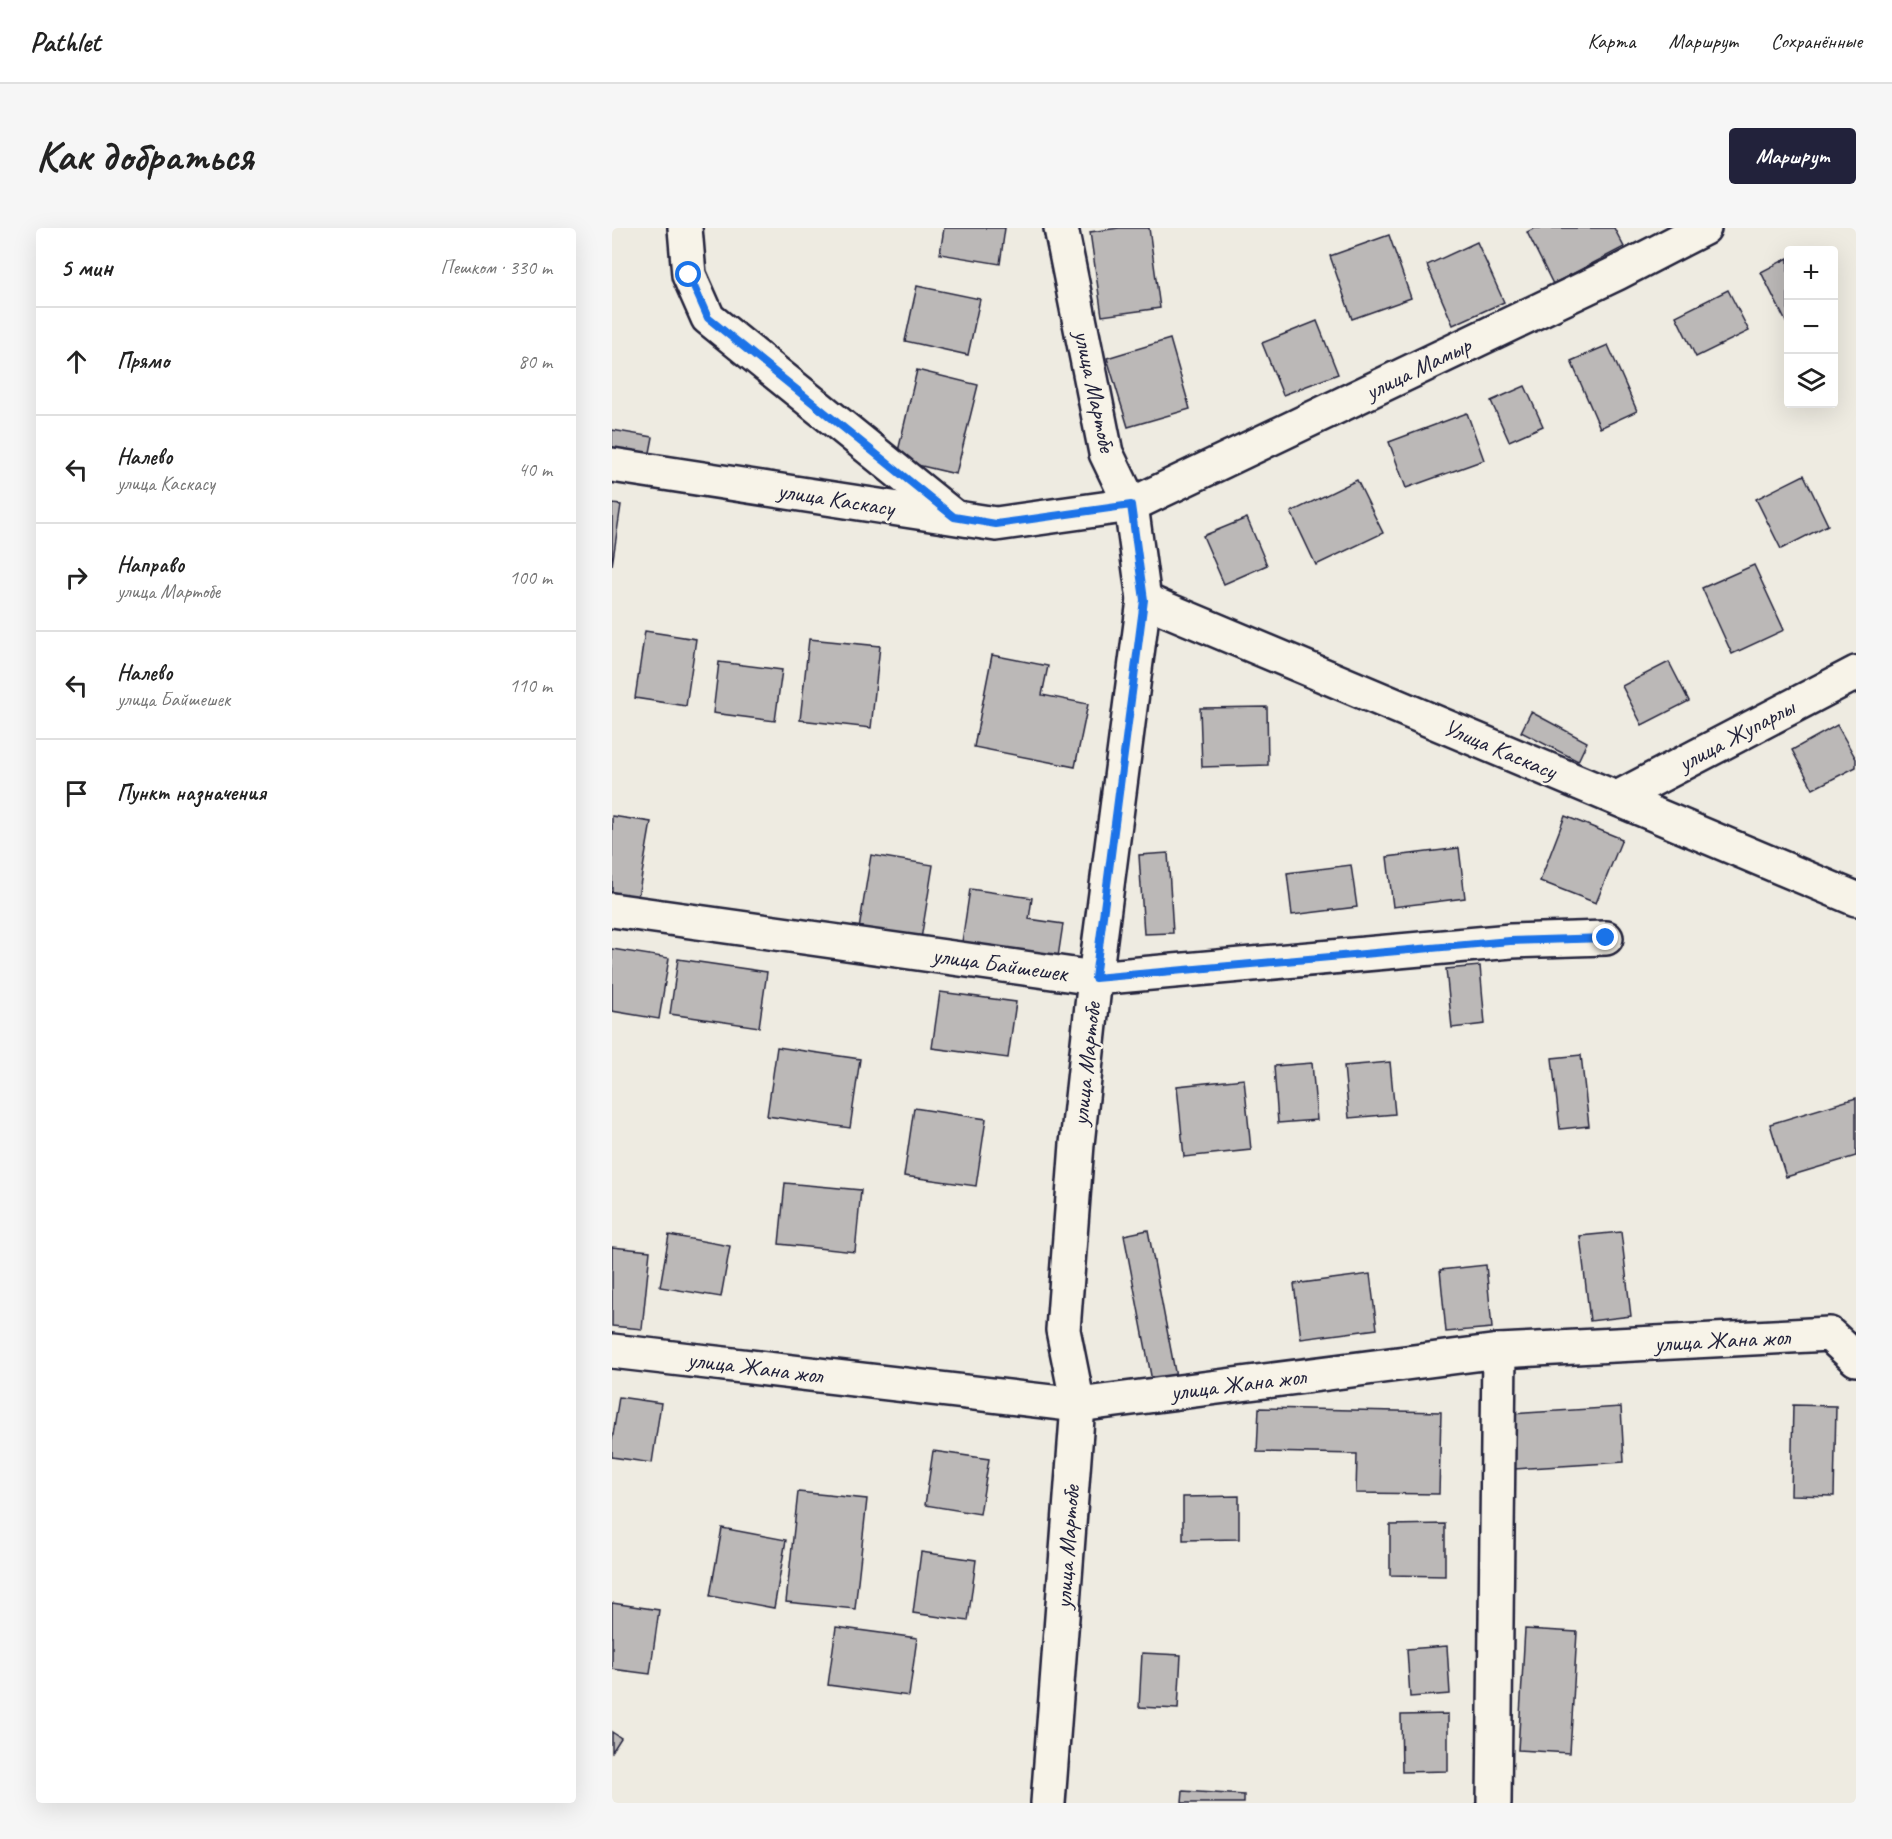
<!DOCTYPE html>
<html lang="ru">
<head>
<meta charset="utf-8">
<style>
	:root { --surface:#fff; --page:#f6f6f6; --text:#222; --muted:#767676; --line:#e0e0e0; --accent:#22223b }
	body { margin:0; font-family:Caveat,sans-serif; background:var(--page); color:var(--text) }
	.controls { position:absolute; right:18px; top:18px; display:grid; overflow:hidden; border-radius:6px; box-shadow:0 6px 24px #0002 }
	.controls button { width:54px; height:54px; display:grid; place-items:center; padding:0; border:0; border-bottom:2px solid var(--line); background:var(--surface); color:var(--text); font:30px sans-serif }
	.stop { position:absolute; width:18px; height:18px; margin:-14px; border:4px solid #1a73e8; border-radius:50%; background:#fff }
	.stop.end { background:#1a73e8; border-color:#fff; box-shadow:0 2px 6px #0008 }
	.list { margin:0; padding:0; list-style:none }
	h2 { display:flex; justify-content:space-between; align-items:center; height:78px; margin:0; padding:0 24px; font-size:26px }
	h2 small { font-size:20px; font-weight:400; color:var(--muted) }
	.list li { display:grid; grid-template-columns:39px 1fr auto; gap:18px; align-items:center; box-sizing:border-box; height:108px; padding:0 24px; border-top:2px solid var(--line) }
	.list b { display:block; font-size:22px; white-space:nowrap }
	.list p { margin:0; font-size:20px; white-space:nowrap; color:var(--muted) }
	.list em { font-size:20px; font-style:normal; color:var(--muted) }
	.icon { flex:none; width:33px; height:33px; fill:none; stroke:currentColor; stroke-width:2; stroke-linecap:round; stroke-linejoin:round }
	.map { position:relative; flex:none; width:1244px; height:1575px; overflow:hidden; border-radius:6px }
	header { display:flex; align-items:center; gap:36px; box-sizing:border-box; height:84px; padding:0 30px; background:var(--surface); border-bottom:2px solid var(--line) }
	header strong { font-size:28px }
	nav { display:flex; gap:33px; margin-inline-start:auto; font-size:21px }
	.intro { display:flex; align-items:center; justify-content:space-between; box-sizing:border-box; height:144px; padding:0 36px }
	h1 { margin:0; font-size:42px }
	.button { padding:15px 27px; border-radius:6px; background:var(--accent); color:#fff; font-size:21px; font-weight:700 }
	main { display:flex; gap:36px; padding:0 36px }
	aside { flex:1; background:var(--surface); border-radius:6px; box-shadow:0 6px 24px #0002 }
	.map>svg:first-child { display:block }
</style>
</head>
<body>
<header>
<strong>Pathlet</strong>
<nav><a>Карта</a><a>Маршрут</a><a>Сохранённые</a></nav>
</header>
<div class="intro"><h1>Как добраться</h1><a class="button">Маршрут</a></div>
<main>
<aside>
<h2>5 мин<small>Пешком · 330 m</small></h2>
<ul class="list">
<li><svg class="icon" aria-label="ahead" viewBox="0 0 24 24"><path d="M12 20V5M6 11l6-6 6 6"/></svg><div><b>Прямо</b></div><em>80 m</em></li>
<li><svg class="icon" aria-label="left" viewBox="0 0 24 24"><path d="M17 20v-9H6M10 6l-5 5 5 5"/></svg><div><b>Налево</b><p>улица Каскасу</p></div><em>40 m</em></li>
<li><svg class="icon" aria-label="right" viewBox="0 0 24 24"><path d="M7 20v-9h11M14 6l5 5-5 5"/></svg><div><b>Направо</b><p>улица Мартобе</p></div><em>100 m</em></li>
<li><svg class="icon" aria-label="left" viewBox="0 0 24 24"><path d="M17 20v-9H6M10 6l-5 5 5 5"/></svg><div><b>Налево</b><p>улица Байшешек</p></div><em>110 m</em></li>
<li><svg class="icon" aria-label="arrive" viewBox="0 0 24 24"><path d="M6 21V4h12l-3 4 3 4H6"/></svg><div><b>Пункт назначения</b></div></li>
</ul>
</aside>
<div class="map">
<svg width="1244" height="1575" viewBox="0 0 1244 1575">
	<rect width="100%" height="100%" fill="#eeebe1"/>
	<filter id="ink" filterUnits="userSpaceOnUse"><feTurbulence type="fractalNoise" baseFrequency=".0167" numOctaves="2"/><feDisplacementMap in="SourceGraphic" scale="12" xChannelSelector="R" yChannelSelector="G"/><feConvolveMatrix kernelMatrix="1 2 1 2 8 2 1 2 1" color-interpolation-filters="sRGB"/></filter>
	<g filter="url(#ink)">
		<g fill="#bbb8b7" stroke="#22223b" stroke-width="1.5">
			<polygon points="332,0 393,0 388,36 328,26"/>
			<polygon points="507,0 537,0 548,80 490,88 478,4"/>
			<polygon points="923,0 1002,0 1012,19 941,56 915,4"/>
			<polygon points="777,7 799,70 740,91 718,28"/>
			<polygon points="865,14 892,74 841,97 815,37"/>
			<polygon points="1176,30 1176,98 1149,44"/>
			<polygon points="305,58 368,71 356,127 293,113"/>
			<polygon points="1116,62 1137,103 1084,129 1064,88"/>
			<polygon points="705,93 726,146 671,167 650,115"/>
			<polygon points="558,111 578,181 516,199 495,130"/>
			<polygon points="996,117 1025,183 988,200 959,133"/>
			<polygon points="305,142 366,157 344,246 284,232"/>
			<polygon points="913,158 931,198 897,213 879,173"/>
			<polygon points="855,185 872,232 794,260 777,214"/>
			<polygon points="0,202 41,209 36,235 0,229"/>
			<polygon points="1192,247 1216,297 1169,321 1144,271"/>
			<polygon points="745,252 771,305 704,337 679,284"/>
			<polygon points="0,276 9,277 0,338"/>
			<polygon points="635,290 655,337 612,356 591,308"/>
			<polygon points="1142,337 1172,402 1120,426 1090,360"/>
			<polygon points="33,403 84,411 74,478 23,470"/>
			<polygon points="197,411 268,418 259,500 188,492"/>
			<polygon points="380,427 436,438 430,467 476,476 463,539 362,519"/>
			<polygon points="107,434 170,442 163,493 101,485"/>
			<polygon points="1057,434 1077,473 1030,497 1010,458"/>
			<polygon points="655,479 656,537 590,539 588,480"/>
			<polygon points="919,484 975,514 966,533 909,504"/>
			<polygon points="1225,497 1244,531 1244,539 1201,561 1180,522"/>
			<polygon points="0,588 39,594 26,669 0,664"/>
			<polygon points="953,588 1010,611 984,675 928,653"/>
			<polygon points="847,620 853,670 781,679 775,629"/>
			<polygon points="556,625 561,705 532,706 527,627"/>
			<polygon points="259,627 321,637 309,711 247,701"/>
			<polygon points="739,637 745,679 680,687 675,645"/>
			<polygon points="358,661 420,670 417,691 451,696 446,729 350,714"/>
			<polygon points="0,721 57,730 47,791 0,783"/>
			<polygon points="66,731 155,744 147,799 58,786"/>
			<polygon points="868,738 873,796 840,800 834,741"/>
			<polygon points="328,764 404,774 396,830 320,820"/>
			<polygon points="165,819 248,831 238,900 155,888"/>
			<polygon points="969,827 977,898 948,901 940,830"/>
			<polygon points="778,834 783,886 737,890 732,838"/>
			<polygon points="700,835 705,892 666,895 662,838"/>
			<polygon points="632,851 639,922 572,929 565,858"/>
			<polygon points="1244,870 1244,928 1174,949 1158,896"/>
			<polygon points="302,880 374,891 364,958 292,948"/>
			<polygon points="173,955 249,962 243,1024 167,1016"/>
			<polygon points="536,1002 564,1149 540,1153 512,1007"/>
			<polygon points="1009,1004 1019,1088 978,1093 968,1008"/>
			<polygon points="57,1007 118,1018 109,1069 48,1059"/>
			<polygon points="0,1019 38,1023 30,1101 0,1098"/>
			<polygon points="874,1037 880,1100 834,1104 828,1042"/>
			<polygon points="758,1046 765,1101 689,1111 682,1056"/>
			<polygon points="7,1169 49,1175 40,1235 0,1229 0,1213"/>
			<polygon points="1181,1177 1224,1178 1222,1268 1179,1267"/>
			<polygon points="1009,1179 1012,1234 903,1241 899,1186"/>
			<polygon points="647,1180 829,1184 827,1266 744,1265 745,1226 645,1224"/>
			<polygon points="321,1223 377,1231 368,1286 313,1277"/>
			<polygon points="186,1264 255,1271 243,1381 174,1374"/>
			<polygon points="627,1268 627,1311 571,1312 571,1269"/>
			<polygon points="833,1296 833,1348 778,1347 778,1297"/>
			<polygon points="110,1300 174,1312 162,1380 98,1368"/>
			<polygon points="309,1324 364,1332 356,1393 301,1385"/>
			<polygon points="0,1375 47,1382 38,1446 0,1441"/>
			<polygon points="224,1399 305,1410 297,1468 216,1457"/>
			<polygon points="913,1401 965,1404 958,1525 906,1522"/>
			<polygon points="835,1418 838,1466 798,1469 795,1421"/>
			<polygon points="530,1425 569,1427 566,1481 527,1479"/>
			<polygon points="836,1486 836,1543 790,1544 789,1487"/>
			<polygon points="0,1504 9,1510 0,1524"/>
			<polygon points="571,1563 632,1567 632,1575 570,1575"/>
		</g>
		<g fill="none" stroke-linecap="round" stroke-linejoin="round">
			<g stroke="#22223b" stroke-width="38">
				<g id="minor">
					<polyline points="73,0 77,47 96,90 341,288"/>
					<polyline points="0,237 384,296 519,277 1005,45 1092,0"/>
					<polyline points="532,372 1244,671"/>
					<polyline points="1005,570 1244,445"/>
					<polyline points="0,682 483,750 899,713 994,710"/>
					<polyline points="0,1123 466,1177 887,1123 1217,1106 1244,1131"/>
					<polyline points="436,1575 466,1177 451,1102 465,916 483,750 532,372 519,277 494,225 449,0"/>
					<polyline points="882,1575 887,1123"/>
				</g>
			</g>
			<use href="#minor" stroke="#f7f3e8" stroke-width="33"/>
		</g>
	</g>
	<g fill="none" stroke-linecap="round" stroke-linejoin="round" filter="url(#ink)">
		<polyline stroke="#1a73e8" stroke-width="8" points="77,47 96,90 342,289 384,296 519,277 532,372 483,750 898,713 994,710"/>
	</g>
	<g text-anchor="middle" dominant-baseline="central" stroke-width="5" stroke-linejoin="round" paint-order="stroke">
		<g font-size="24" fill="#22223b" stroke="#f7f3e8">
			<text transform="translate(806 140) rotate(-26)">улица Мамыр</text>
			<text transform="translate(483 163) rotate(78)">улица Мартобе</text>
			<text transform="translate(224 271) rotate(9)">улица Каскасу</text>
			<text transform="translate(1124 507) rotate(-28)">улица Жупарлы</text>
			<text transform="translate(888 521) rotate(23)">Улица Каскасу</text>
			<text transform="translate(388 736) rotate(8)">улица Байшешек</text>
			<text transform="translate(474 836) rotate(-84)">улица Мартобе</text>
			<text transform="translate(1110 1112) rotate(-3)">улица Жана жол</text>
			<text transform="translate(143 1139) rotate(7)">улица Жана жол</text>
			<text transform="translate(626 1156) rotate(-7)">улица Жана жол</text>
			<text transform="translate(455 1319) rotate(-86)">улица Мартобе</text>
		</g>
	</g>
</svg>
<div class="controls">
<button>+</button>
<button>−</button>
<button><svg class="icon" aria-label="layers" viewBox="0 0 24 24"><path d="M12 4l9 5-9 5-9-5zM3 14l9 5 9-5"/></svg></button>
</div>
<div class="stop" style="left:77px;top:47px"></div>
<div class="stop end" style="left:994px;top:710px"></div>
</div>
</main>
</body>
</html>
